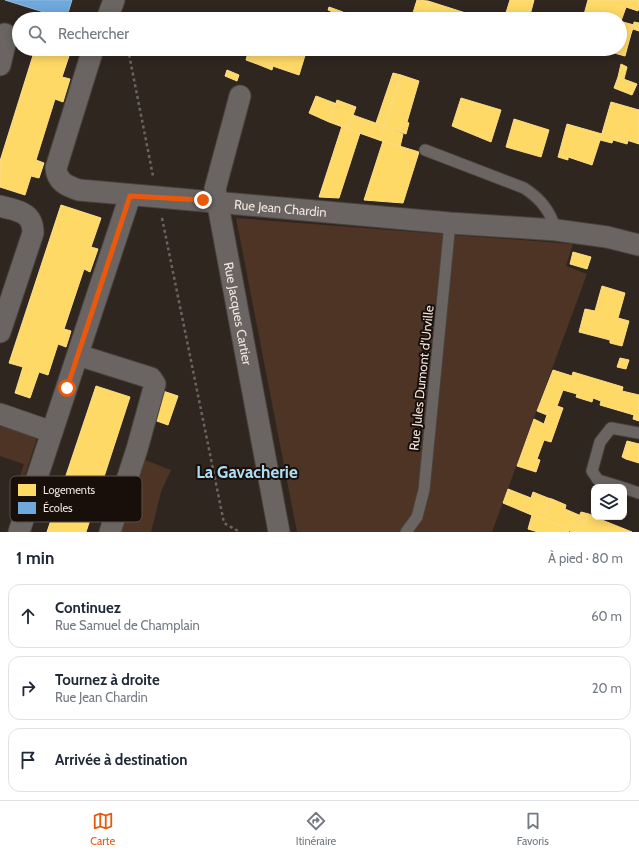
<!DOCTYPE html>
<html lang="fr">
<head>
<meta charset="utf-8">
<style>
	:root { --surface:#fff; --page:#f2f2f3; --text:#1f2937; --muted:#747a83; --line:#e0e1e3; --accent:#ea580c }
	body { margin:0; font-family:Cabin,sans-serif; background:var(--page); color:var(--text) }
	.controls { position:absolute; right:12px; bottom:12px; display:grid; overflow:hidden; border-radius:8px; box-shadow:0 2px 10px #0003 }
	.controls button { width:36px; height:36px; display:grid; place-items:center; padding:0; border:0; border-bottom:1px solid var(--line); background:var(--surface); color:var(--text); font:20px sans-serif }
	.stop { position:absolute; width:12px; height:12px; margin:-9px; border:3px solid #ea580c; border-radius:50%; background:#fff }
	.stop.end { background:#ea580c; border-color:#fff; box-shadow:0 1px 4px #0008 }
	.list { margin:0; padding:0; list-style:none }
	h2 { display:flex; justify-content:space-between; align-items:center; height:52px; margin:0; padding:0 16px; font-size:17px }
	h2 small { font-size:13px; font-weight:400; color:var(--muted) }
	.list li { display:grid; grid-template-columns:26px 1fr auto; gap:12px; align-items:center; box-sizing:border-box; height:64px; margin:0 8px 8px; padding:0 8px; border:1px solid var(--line); border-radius:12px }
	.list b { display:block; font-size:15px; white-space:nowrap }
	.list p { margin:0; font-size:13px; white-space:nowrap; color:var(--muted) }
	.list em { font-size:13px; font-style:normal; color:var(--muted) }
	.icon { flex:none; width:22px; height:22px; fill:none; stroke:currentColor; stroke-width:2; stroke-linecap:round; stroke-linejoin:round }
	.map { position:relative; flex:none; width:639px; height:532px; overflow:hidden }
	.search { position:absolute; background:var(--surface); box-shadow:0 2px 10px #0003; left:12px; right:12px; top:12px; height:44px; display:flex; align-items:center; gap:10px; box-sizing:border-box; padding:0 14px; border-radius:22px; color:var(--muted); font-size:15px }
	.sheet { height:268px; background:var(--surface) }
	nav { display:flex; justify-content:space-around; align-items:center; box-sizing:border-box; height:56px; border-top:1px solid var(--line); background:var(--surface); font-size:11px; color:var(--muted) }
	nav a { display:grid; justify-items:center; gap:2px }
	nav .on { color:var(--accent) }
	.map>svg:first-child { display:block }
</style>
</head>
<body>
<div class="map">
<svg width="639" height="532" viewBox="0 0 639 532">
	<rect width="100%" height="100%" fill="#302620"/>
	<g fill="#4d3425">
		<polygon points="236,218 573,244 566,266 587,274 492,532 297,532"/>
		<polygon points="0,426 37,438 22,484 18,482 24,464 0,456"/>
		<polygon points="140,458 171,470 161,492 151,532 116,532"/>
	</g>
	<g fill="#ffd966" stroke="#fbdd8a">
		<polygon points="417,0 428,1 422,19 411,19"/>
		<polygon points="510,0 534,0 529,19 504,19"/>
		<polygon points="588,0 639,0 639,7 638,11 626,7 620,24 620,19 605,19 595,16 594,19 586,19 583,18"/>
		<polygon points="428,1 472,15 471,19 422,19"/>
		<polygon points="329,7 343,12 341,19 329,19 331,11 328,10"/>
		<polygon points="623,22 634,25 631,34 621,31"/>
		<polygon points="634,22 639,23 639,31 633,29"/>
		<polygon points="620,31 631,34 625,56 607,51 607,49 620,49"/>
		<polygon points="35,49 46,49 69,56 62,77 70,79 63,102 55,99 36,160 44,163 39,178 31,176 25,195 0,187 0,161"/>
		<polygon points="249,49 307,49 299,75 258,61 257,64 246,60"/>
		<polygon points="258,61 273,66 272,70 257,64"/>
		<polygon points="621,64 627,67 624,79 618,77"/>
		<polygon points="227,70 239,75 237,81 225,76"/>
		<polygon points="393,73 401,75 384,126 376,123"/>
		<polygon points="401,75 419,81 407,122 409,123 406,134 384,126"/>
		<polygon points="618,77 637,84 632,95 614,88"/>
		<polygon points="316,96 337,104 329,122 309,113"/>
		<polygon points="461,98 501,110 491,142 452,126"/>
		<polygon points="337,100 356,107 348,129 329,122"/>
		<polygon points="611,102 639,110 639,144 614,136 612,143 600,140"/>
		<polygon points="353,115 384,126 379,140 348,129"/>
		<polygon points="514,119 549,130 541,157 506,147"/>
		<polygon points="567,124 602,134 592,165 568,157 568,160 558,157"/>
		<polygon points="342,126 360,133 339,198 319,197"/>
		<polygon points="384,126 403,134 400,147 379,140"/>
		<polygon points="614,136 628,141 627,144 613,140"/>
		<polygon points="383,141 419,152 403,203 364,200"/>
		<polygon points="61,205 101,218 91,247 98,249 90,272 84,269 64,329 71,331 66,347 58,344 48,375 39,372 30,398 15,393 23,367 9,363"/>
		<polygon points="573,252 591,257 587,269 570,264"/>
		<polygon points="602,286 625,293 618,318 629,321 622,346 610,343 610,340 579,332 585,309 595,311"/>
		<polygon points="620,358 629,360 626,369 617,367"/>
		<polygon points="553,370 572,376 573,372 623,387 622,391 639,395 639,421 633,419 634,415 600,405 601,401 593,398 592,402 576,397 577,394 563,390 557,406 563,408 551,442 544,440 537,459 540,460 536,472 517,466 534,419 544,424 547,415 537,411"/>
		<polygon points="96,386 130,397 86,532 47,532"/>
		<polygon points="163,391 178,396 168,425 154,420"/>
		<polygon points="627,441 631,442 626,459 622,457"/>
		<polygon points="631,442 639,444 639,463 626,459"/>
		<polygon points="508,489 531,498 533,492 548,498 543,513 546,514 552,499 566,505 565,509 579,515 572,532 503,503"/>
		<polygon points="548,498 552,499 546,514 543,513"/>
		<polygon points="581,512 589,514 580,532 572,532"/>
		<polygon points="589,514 602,520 596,532 580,532"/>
		<polygon points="532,515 564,527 569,532 538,532 528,529"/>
		<polygon points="602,520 632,532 596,532"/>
	</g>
	<polygon fill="#6fa8dc" stroke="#96badd" points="5,0 72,0 66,19"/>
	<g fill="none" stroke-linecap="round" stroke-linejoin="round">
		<g stroke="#49423c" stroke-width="13">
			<g id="service">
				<path d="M425,150L524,188C541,199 550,211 556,230"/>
				<polyline points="621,487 598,480 592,471 600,442 611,428 639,433"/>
				<polyline points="624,488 639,493"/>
				<polyline points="406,532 417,517 424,490 450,223"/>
			</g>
		</g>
		<g stroke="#49423c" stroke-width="23">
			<g id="minor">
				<polyline points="107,19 114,0"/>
				<path id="s1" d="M93,49L56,168C57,182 67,186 79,190L450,223L556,230L607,237L639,245"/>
				<polyline points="0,65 5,44 5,34"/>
				<path id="s2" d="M240,96L215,189L279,532"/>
				<path d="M0,206C17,211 33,211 33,233L0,332"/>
				<polyline points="78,355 151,378 155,384 137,449 110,532"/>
				<polyline points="0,414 52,432"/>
				<polyline points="19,532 130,196"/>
			</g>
		</g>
		<g stroke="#6a6461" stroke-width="2.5" stroke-dasharray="3 3" stroke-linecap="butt">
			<polyline points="128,49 153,176"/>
			<polyline points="162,218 224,523 240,532"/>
		</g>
		<use href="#service" stroke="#6a6562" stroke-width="11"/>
		<use href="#minor" stroke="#6a6562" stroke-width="21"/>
	</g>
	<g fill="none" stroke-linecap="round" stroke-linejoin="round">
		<polyline stroke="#ea580c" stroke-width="5" points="67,388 130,196 203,200"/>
	</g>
	<g text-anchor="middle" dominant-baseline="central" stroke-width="4" stroke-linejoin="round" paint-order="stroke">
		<g font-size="13" fill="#f2e5de" stroke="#180f0b">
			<text stroke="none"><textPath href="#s1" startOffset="361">Rue Jean Chardin</textPath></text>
			<text stroke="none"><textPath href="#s2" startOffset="223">Rue Jacques Cartier</textPath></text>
			<text transform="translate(421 378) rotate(-84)">Rue Jules Dumont d'Urville</text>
		</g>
		<g font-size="17" font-weight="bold" fill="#adddf5" stroke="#180f0b">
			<text x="247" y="472">La Gavacherie</text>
		</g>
	</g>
	<rect x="10" y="476" width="132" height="46" rx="6" fill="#180f0b" stroke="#594f4a" stroke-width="1"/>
	<rect x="18" y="484" width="18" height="12" fill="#ffd966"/>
	<rect x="18" y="502" width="18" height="12" fill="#6fa8dc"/>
	<g font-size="11" fill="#f2e5de">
		<text x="43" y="494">Logements</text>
		<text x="43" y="512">Écoles</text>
	</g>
</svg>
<div class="controls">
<button><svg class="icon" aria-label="layers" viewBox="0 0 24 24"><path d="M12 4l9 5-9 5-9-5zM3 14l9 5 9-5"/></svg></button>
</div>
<div class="stop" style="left:67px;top:388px"></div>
<div class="stop end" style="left:203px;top:200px"></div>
<div class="search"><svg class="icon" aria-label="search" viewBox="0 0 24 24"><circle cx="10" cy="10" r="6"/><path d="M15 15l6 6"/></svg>Rechercher</div>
</div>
<section class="sheet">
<h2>1 min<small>À pied · 80 m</small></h2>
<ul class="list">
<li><svg class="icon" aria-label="ahead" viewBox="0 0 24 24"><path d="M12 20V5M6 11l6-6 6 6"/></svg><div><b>Continuez</b><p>Rue Samuel de Champlain</p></div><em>60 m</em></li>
<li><svg class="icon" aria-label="right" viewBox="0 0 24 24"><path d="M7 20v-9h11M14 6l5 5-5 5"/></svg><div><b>Tournez à droite</b><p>Rue Jean Chardin</p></div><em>20 m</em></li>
<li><svg class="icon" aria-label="arrive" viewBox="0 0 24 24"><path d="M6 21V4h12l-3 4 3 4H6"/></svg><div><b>Arrivée à destination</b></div></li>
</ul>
</section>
<nav>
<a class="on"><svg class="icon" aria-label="map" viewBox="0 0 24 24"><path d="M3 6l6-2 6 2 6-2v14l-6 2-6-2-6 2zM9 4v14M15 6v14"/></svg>Carte</a>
<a><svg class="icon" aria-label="directions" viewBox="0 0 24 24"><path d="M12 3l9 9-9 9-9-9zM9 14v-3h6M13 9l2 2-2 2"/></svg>Itinéraire</a>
<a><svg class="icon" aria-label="saved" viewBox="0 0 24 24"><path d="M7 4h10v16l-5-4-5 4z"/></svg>Favoris</a>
</nav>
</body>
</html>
